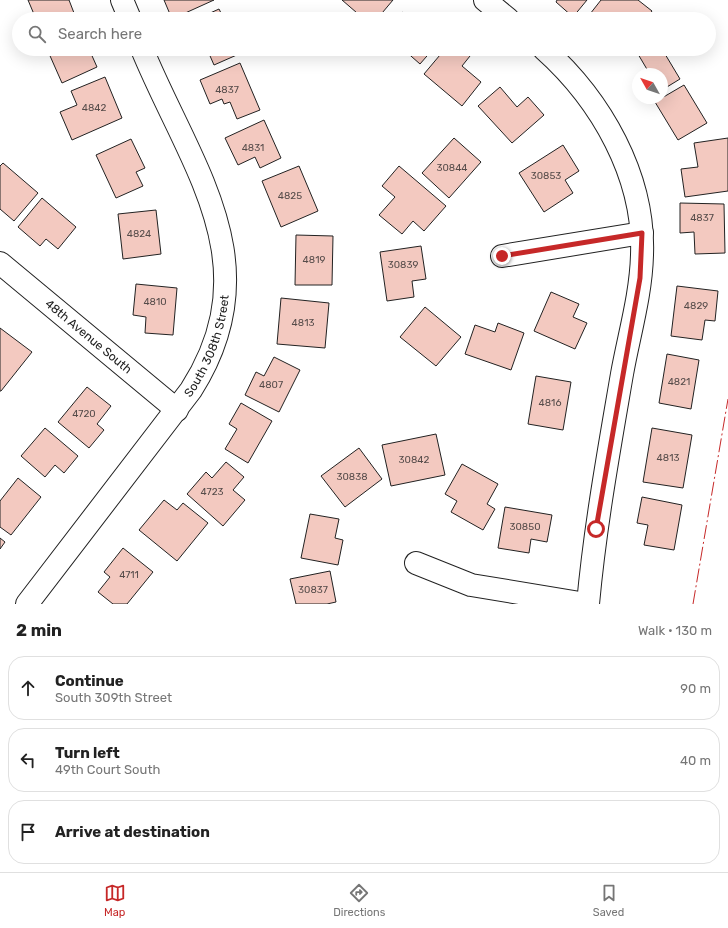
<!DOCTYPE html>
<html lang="en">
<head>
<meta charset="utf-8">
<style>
	:root { --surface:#fff; --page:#f2f2f2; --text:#222; --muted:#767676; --line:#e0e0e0; --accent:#c62828 }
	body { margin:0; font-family:Rubik,sans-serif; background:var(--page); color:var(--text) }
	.compass { position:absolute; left:632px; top:68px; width:36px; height:36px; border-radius:50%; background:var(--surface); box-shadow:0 4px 16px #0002; rotate:310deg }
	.stop { position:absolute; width:12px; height:12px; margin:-9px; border:3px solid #c62828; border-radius:50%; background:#fff }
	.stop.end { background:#c62828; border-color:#fff; box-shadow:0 1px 4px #0008 }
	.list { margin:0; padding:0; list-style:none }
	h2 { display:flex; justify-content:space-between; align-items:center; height:52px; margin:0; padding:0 16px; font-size:17px }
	h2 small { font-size:13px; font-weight:400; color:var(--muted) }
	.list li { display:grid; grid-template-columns:26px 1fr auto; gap:12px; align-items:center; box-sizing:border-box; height:64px; margin:0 8px 8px; padding:0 8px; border:1px solid var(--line); border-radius:16px }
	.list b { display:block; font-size:15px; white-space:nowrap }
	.list p { margin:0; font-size:13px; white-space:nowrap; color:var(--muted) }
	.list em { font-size:13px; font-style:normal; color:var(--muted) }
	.icon { flex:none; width:22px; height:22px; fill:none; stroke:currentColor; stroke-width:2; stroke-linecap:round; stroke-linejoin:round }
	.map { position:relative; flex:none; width:728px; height:604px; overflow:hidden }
	.search { position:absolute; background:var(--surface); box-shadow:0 4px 16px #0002; left:12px; right:12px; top:12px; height:44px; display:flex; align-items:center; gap:10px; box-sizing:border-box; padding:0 14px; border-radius:22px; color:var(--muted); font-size:15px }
	.sheet { height:268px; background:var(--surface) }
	nav { display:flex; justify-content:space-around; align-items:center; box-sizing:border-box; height:56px; border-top:1px solid var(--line); background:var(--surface); font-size:11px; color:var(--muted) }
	nav a { display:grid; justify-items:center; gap:2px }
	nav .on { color:var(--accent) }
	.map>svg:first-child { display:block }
</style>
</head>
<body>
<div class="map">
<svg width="728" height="604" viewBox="0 0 728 604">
	<rect width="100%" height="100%" fill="#fff"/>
	<g fill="#f3c9c0" stroke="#222">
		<polygon points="28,0 69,0 74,13 59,19 36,19"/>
		<polygon points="164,0 214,0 172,19"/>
		<polygon points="342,0 393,0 377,19 364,19"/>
		<polygon points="557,0 587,0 573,17 556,2"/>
		<polygon points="601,0 638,0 652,11 646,19 596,19 590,14"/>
		<polygon points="219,9 224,19 197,19"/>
		<polygon points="402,12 411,19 396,19"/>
		<polygon points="47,49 89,49 97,67 62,83"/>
		<polygon points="207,49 237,49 239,54 214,65"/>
		<polygon points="403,49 433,49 420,64"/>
		<polygon points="445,49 472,49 474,51 462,66 481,82 462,106 424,74"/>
		<polygon points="635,49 662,49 680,79 662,90 662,74 642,74 648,71"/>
		<polygon points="240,63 260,110 237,119 230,102 224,104 222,99 210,104 200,80"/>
		<polygon points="105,77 122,118 72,140 60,112 77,105 71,91"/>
		<polygon points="684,85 707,123 678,140 655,102"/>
		<polygon points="500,87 517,107 528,97 544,115 512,143 478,106"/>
		<polygon points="264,120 281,158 260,168 255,157 238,165 225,138"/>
		<polygon points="454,138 481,162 449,198 422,173"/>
		<polygon points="728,138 728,191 685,197 681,169 698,167 694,143"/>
		<polygon points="131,139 145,168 136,172 143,186 116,198 96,155"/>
		<polygon points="563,145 579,171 565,180 573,193 544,212 519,173"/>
		<polygon points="3,163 38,193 14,221 0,209 0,166"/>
		<polygon points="299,166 318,211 281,227 262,181"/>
		<polygon points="399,166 446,206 424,231 413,221 402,234 379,215 395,197 382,186"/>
		<polygon points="42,198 76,227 58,249 46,239 40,246 18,227"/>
		<polygon points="680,203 724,204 725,253 695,254 694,232 680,233"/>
		<polygon points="156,210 161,254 123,259 118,214"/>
		<polygon points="296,235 333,236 332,285 295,285"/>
		<polygon points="421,246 426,279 412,281 414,297 387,301 380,252"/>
		<polygon points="136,284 177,288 173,335 145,333 146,317 133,315"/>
		<polygon points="677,286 718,291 715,321 705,320 702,340 671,336"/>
		<polygon points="551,292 579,304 573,317 587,323 575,349 534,331"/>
		<polygon points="281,298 329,303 325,348 277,344"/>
		<polygon points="425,307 461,337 436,366 400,337"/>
		<polygon points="498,323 524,333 511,370 465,354 475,325 495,332"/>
		<polygon points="0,328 32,352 1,391 0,391"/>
		<polygon points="667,354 699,360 691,409 659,403"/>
		<polygon points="274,357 300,370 279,412 245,395 256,372 264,376"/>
		<polygon points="536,376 571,382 563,430 528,424"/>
		<polygon points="87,387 111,406 97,424 104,430 89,448 58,422"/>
		<polygon points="241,403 272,421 248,463 225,449 237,429 229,424"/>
		<polygon points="45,428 78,456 64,473 55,465 45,477 21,456"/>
		<polygon points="652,428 692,435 683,488 643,482"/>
		<polygon points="436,434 445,475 391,486 382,445"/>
		<polygon points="359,448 382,479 345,507 321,476"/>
		<polygon points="226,462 244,477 233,490 245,500 223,526 187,494 206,472 212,478"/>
		<polygon points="462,464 498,484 487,504 495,509 483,530 451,512 457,501 445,494"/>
		<polygon points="18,478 41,497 11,535 0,527 0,501"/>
		<polygon points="642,497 682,505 674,550 644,545 648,525 637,523"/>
		<polygon points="164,500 177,510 183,503 208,523 177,561 139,530"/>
		<polygon points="505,507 552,515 547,542 531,539 529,553 498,548"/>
		<polygon points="310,514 339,519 335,538 343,540 338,565 301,558"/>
		<polygon points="0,538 5,542 0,549"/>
		<polygon points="123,548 153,572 127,604 113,604 98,592 110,577 104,572"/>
		<polygon points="330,571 336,602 327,604 296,604 290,579"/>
	</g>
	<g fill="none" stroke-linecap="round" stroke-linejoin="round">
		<g stroke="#222" stroke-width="24">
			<g id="minor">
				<polyline points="122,0 130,19"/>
				<polyline points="485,0 508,19"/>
				<path d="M544,49C601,100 645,176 642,255C641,295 629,335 622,374C609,450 595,527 588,604"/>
				<polyline points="502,256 642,233"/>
				<path id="s1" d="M0,263L177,410"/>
				<polyline points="416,563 471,585 586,604"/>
				<path id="s2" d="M27,604L191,390C272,263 190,166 142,49"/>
			</g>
		</g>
		<use href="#minor" stroke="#fff" stroke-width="22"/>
		<polyline stroke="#c62828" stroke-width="1" stroke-dasharray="14 3 2 3" stroke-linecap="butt" points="693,604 728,399"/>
	</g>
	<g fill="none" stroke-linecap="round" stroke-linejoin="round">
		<polyline stroke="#c62828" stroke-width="5" points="502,256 642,233 640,278 596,529"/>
	</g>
	<g text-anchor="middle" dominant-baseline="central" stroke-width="3" stroke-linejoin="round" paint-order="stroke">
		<g font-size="10" fill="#564c4a">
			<text x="227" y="90">4837</text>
			<text x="94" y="108">4842</text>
			<text x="253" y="148">4831</text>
			<text x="452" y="168">30844</text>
			<text x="546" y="176">30853</text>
			<text x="290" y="196">4825</text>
			<text x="702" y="218">4837</text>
			<text x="139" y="234">4824</text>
			<text x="314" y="260">4819</text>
			<text x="403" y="265">30839</text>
			<text x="155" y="302">4810</text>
			<text x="696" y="306">4829</text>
			<text x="303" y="323">4813</text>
			<text x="679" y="382">4821</text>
			<text x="271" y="385">4807</text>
			<text x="550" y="403">4816</text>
			<text x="84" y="414">4720</text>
			<text x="668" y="458">4813</text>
			<text x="414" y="460">30842</text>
			<text x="352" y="477">30838</text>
			<text x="212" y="492">4723</text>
			<text x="525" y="527">30850</text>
			<text x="129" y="575">4711</text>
			<text x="313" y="590">30837</text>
		</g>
		<g font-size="12" fill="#222" stroke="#fff">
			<text stroke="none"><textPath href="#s1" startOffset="115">48th Avenue South</textPath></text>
			<text stroke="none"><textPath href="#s2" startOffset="317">South 308th Street</textPath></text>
		</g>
	</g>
</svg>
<svg class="compass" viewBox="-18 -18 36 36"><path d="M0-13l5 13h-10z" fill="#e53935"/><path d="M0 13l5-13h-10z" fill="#767676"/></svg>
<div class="stop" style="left:596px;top:529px"></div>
<div class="stop end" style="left:502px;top:256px"></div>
<div class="search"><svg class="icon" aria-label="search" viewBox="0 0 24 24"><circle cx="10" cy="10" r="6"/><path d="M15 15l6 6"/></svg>Search here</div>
</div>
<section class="sheet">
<h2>2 min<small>Walk · 130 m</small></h2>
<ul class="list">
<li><svg class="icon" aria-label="ahead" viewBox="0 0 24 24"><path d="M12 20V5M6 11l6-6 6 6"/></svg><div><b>Continue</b><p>South 309th Street</p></div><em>90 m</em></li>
<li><svg class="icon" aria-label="left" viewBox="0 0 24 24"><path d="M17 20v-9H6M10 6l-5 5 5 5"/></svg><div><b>Turn left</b><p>49th Court South</p></div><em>40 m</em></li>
<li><svg class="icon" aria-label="arrive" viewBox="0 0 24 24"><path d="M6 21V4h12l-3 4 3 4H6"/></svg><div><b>Arrive at destination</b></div></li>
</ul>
</section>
<nav>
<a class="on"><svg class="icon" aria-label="map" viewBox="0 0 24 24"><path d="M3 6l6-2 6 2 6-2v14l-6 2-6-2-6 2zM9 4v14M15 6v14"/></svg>Map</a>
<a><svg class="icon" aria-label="directions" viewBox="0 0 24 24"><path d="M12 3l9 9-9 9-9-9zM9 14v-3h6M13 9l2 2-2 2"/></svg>Directions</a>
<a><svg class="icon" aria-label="saved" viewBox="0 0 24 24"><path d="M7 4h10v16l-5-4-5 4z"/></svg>Saved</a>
</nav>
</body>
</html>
